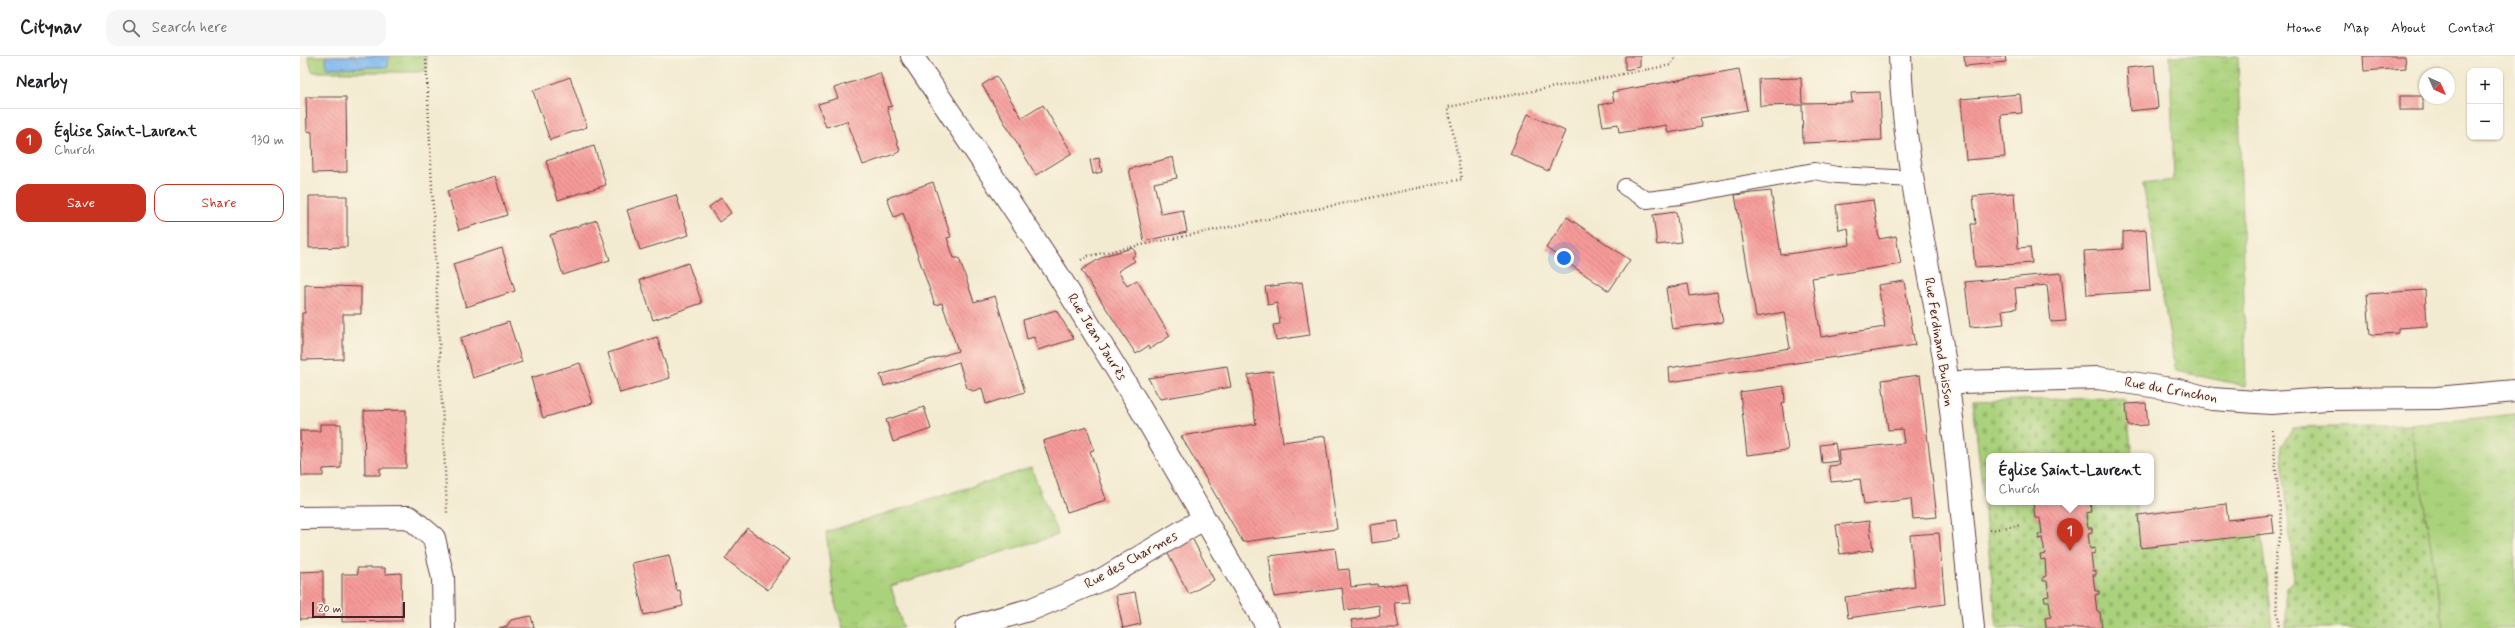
<!DOCTYPE html>
<html lang="en">
<head>
<meta charset="utf-8">
<style>
	:root { --surface:#fff; --page:#f6f6f6; --text:#202124; --muted:#757577; --line:#e0e0e0; --accent:#c8321e }
	body { margin:0; font-family:Mynerve,sans-serif; background:var(--page); color:var(--text) }
	.controls { position:absolute; right:12px; top:12px; display:grid; overflow:hidden; border-radius:8px; box-shadow:0 1px 3px #0004 }
	.controls button { width:36px; height:36px; display:grid; place-items:center; padding:0; border:0; border-bottom:1px solid var(--line); background:var(--surface); color:var(--text); font:20px sans-serif }
	.compass { position:absolute; left:2119px; top:12px; width:36px; height:36px; border-radius:50%; background:var(--surface); box-shadow:0 1px 3px #0004; rotate:135deg }
	.scale { position:absolute; left:12px; bottom:10px; width:93px; box-sizing:border-box; padding-left:4px; border:2px solid #4a1f2b; border-top:0; font-size:11px; line-height:14px; white-space:nowrap; color:#4a1f2b; -webkit-text-stroke:3px #fcf5e5; paint-order:stroke }
	.you { position:absolute; left:1264px; top:202px; width:14px; height:14px; margin:-10px; border:3px solid #fff; border-radius:50%; background:#1a73e8; box-shadow:0 0 0 6px #1a73e833 }
	.badge { display:grid; place-items:center; width:26px; height:26px; border-radius:50%; background:var(--accent); color:#fff; font-size:13px; font-weight:700 }
	.pin { position:absolute; translate:-50% -33px; filter:drop-shadow(0 1px 2px #0008) }
	.pin::after { content:''; position:absolute; top:21px; width:14px; height:12px; background:inherit; clip-path:polygon(0 0,100% 0,50% 100%) }
	.popup { position:absolute; left:1686px; top:397px; width:168px; height:52px; box-sizing:border-box; display:grid; place-content:center; border-radius:8px; background:var(--surface); filter:drop-shadow(0 1px 3px #0005); font-size:13px; white-space:nowrap; color:var(--muted) }
	.popup b { font-size:15px; color:var(--text) }
	.popup::after { content:''; position:absolute; left:50%; top:100%; margin-left:-8px; border:8px solid transparent; border-top-color:var(--surface) }
	.list { margin:0; padding:0; list-style:none }
	h2 { display:flex; justify-content:space-between; align-items:center; height:52px; margin:0; padding:0 16px; font-size:17px }
	h2 small { font-size:13px; font-weight:400; color:var(--muted) }
	.list li { display:grid; grid-template-columns:26px 1fr auto; gap:12px; align-items:center; box-sizing:border-box; height:64px; padding:0 16px; border-top:1px solid var(--line) }
	.list b { display:block; font-size:15px; white-space:nowrap }
	.list p { margin:0; font-size:13px; white-space:nowrap; color:var(--muted) }
	.list em { font-size:13px; font-style:normal; color:var(--muted) }
	.actions { display:flex; gap:8px; padding:12px 16px }
	.actions a { flex:1; padding:9px 0; border:1px solid var(--accent); border-radius:12px; text-align:center; font-size:14px; color:var(--accent) }
	.actions .main { background:var(--accent); color:#fff }
	.icon { flex:none; width:22px; height:22px; fill:none; stroke:currentColor; stroke-width:2; stroke-linecap:round; stroke-linejoin:round }
	.map { position:relative; flex:none; width:2215px; height:572px; overflow:hidden }
	header { display:flex; align-items:center; gap:24px; box-sizing:border-box; height:56px; padding:0 20px; background:var(--surface); border-bottom:1px solid var(--line) }
	header strong { font-size:19px }
	nav { display:flex; gap:22px; margin-inline-start:auto; font-size:14px }
	.search { width:280px; height:36px; background:var(--page); display:flex; align-items:center; gap:10px; box-sizing:border-box; padding:0 14px; border-radius:12px; color:var(--muted); font-size:15px }
	main { display:flex }
	aside { flex:1; background:var(--surface) }
	.map>svg:first-child { display:block }
</style>
</head>
<body>
<header>
<strong>Citynav</strong>
<div class="search"><svg class="icon" aria-label="search" viewBox="0 0 24 24"><circle cx="10" cy="10" r="6"/><path d="M15 15l6 6"/></svg>Search here</div>
<nav><a>Home</a><a>Map</a><a>About</a><a>Contact</a></nav>
</header>
<main>
<aside>
<h2>Nearby<small></small></h2>
<ul class="list">
<li><span class="badge">1</span><div><b>Église Saint-Laurent</b><p>Church</p></div><em>130 m</em></li>
</ul>
<div class="actions"><a class="main">Save</a><a>Share</a></div>
</aside>
<div class="map">
<svg width="2215" height="572" viewBox="0 0 2215 572">
	<defs>
		<pattern id="grass-tufts" width="24" height="20" patternUnits="userSpaceOnUse"><rect width="24" height="20" fill="#aad17c"/><path d="M3 7l-1-3M5 7V3M7 7l1-3M15 17l-1-3M17 17v-4M19 17l1-3" fill="none" stroke="#94b36b"/></pattern>
		<pattern id="cemetery-stones" width="16" height="16" patternUnits="userSpaceOnUse"><rect width="16" height="16" fill="#aad17c"/><path d="M2 7V4a2 2 0 0 1 4 0v3zM10 15v-3a2 2 0 0 1 4 0v3z" fill="#94b36b"/></pattern>
		<pattern id="water-ripples" width="26" height="14" patternUnits="userSpaceOnUse"><rect width="26" height="14" fill="#7eb7ef"/><path d="M2 4q2-2 4 0t4 0M15 11q2-2 4 0t4 0" fill="none" stroke="#6994c2"/></pattern>
		<pattern id="building-back-hatch" width="6" height="6" patternUnits="userSpaceOnUse"><rect width="6" height="6" fill="#f69b9a"/><path d="M-1 5l2 2M0 0l6 6M5-1l2 2" fill="none" stroke="#c97e7e"/></pattern>
	</defs>
	<rect width="100%" height="100%" fill="#fcf5e5"/>
	<filter id="ink" filterUnits="userSpaceOnUse"><feTurbulence type="fractalNoise" baseFrequency=".025" numOctaves="2"/><feDisplacementMap in="SourceGraphic" scale="8" xChannelSelector="R" yChannelSelector="G"/><feConvolveMatrix kernelMatrix="1 2 1 2 8 2 1 2 1" color-interpolation-filters="sRGB"/></filter>
	<filter id="wash" filterUnits="userSpaceOnUse"><feTurbulence type="fractalNoise" baseFrequency=".012" numOctaves="4" result="noise"/><feDisplacementMap in="SourceGraphic" scale="16" xChannelSelector="R" yChannelSelector="G"/><feGaussianBlur stdDeviation="0.9" result="paint"/><feColorMatrix in="noise" values="0 0 0 0 0 0 0 0 0 0 0 0 0 0 0 0 0 1.4 0 .05"/><feComposite in="paint" operator="in"/></filter>
	<g filter="url(#wash)">
		<rect width="100%" height="100%" fill="#f3ebd1"/>
		<g fill="url(#grass-tufts)" stroke="#7a7854">
			<polygon points="8,0 126,0 127,14 118,16 12,16"/>
			<polygon points="1870,0 1938,0 1946,330 1876,315 1843,128 1874,124"/>
			<polygon points="2215,358 2215,572 2144,572 2111,369"/>
			<polygon points="731,412 758,479 591,530 603,572 543,572 535,547 526,476"/>
		</g>
		<g fill="url(#cemetery-stones)" stroke="#7a7854">
			<polygon points="1816,342 1826,345 1832,400 1689,400 1689,446 1733,446 1735,462 1740,462 1742,478 1739,478 1739,482 1742,482 1745,498 1740,499 1741,503 1745,503 1746,520 1743,521 1743,525 1747,525 1749,540 1744,541 1745,545 1749,545 1751,561 1745,562 1746,572 1697,572 1673,345"/>
			<polygon points="2111,369 2144,572 1986,572 1986,531 1994,524 1981,390 1993,372"/>
			<polygon points="1790,446 1836,446 1841,492 1961,478 1972,572 1802,572 1800,556 1797,556 1795,539 1799,538 1799,535 1795,535 1793,519 1796,518 1796,515 1793,515 1788,477 1792,476 1792,472 1788,472 1786,457"/>
		</g>
		<polygon fill="url(#water-ripples)" stroke="#646b8d" points="26,0 89,0 88,11 26,12"/>
		<g id="blocks">
			<g fill="url(#building-back-hatch)">
				<polygon points="1325,0 1340,0 1340,11 1325,14"/>
				<polygon points="1664,0 1705,0 1706,6 1665,10"/>
				<polygon points="2063,0 2105,0 2106,12 2064,15"/>
				<polygon points="1854,9 1858,52 1830,55 1827,12"/>
				<polygon points="1439,13 1447,54 1400,62 1402,71 1368,77 1366,69 1319,77 1318,68 1303,70 1299,49 1314,46 1312,36"/>
				<polygon points="580,17 592,50 587,51 600,96 563,109 547,65 526,71 518,48 538,42 534,32"/>
				<polygon points="696,20 722,62 743,49 772,97 736,119 682,29"/>
				<polygon points="270,21 287,71 250,84 233,35"/>
				<polygon points="1501,22 1502,47 1552,46 1551,37 1580,36 1582,84 1503,87 1502,49 1460,50 1459,23"/>
				<polygon points="1720,38 1722,57 1701,59 1705,101 1666,104 1661,43"/>
				<rect x="2100" y="40" width="23" height="14"/>
				<polygon points="6,41 46,41 47,116 13,117 12,76 7,75"/>
				<polygon points="1228,58 1265,75 1248,115 1210,98"/>
				<polygon points="294,90 306,129 258,144 246,105"/>
				<polygon points="873,101 877,122 854,127 861,158 883,154 887,176 844,185 829,113"/>
				<polygon points="799,102 802,116 793,118 790,104"/>
				<polygon points="195,120 207,159 159,174 147,135"/>
				<polygon points="633,126 651,181 647,182 654,202 659,202 674,246 695,240 725,336 686,348 682,332 673,335 667,332 659,306 584,330 580,319 658,295 642,247 635,249 603,157 594,161 587,142"/>
				<polygon points="1471,135 1481,199 1550,189 1548,172 1539,174 1536,149 1573,144 1579,183 1596,180 1601,208 1512,222 1521,281 1585,271 1578,229 1604,225 1615,289 1370,326 1369,312 1490,292 1484,256 1456,261 1435,139"/>
				<polygon points="1714,137 1718,192 1730,191 1732,207 1675,211 1671,168 1676,168 1673,140"/>
				<polygon points="376,139 389,179 340,194 327,154"/>
				<polygon points="9,140 47,140 47,191 9,192"/>
				<polygon points="421,142 431,157 419,166 409,151"/>
				<polygon points="1376,156 1381,186 1357,189 1353,159"/>
				<polygon points="1267,161 1330,204 1309,235 1246,192"/>
				<polygon points="297,164 310,204 263,219 250,179"/>
				<polygon points="1846,174 1850,235 1787,239 1784,195 1823,193 1823,176"/>
				<polygon points="202,192 215,235 166,251 153,208"/>
				<polygon points="833,192 836,198 832,201 835,205 818,215 827,230 837,224 870,280 850,293 848,290 836,298 781,214 806,199"/>
				<polygon points="388,207 402,247 353,264 340,224"/>
				<polygon points="1761,217 1766,265 1751,266 1747,229 1715,232 1717,252 1702,254 1704,268 1670,271 1665,226"/>
				<polygon points="1002,226 1010,279 976,284 973,269 980,268 977,247 968,249 965,231"/>
				<polygon points="1388,228 1390,240 1417,236 1423,266 1372,273 1366,232"/>
				<polygon points="5,229 61,231 61,258 43,258 43,303 2,304 2,257 5,257"/>
				<polygon points="2125,234 2127,270 2098,272 2098,277 2070,279 2067,238"/>
				<polygon points="756,254 774,283 738,294 734,281 727,283 723,264"/>
				<polygon points="209,266 222,306 173,322 160,282"/>
				<polygon points="357,281 370,322 320,337 308,297"/>
				<polygon points="280,307 293,347 243,362 231,322"/>
				<polygon points="927,310 931,331 860,343 848,322"/>
				<polygon points="973,315 983,386 1025,380 1037,473 943,486 881,380 956,368 948,319"/>
				<polygon points="1620,319 1637,461 1613,463 1611,443 1564,449 1560,423 1531,426 1529,410 1540,409 1538,394 1604,387 1602,373 1588,374 1582,324"/>
				<polygon points="1484,330 1485,347 1482,348 1488,394 1447,399 1440,336"/>
				<polygon points="1846,347 1848,369 1828,370 1826,348"/>
				<polygon points="624,351 631,373 593,386 586,364"/>
				<polygon points="106,354 106,412 80,412 80,419 65,419 64,355"/>
				<polygon points="20,368 41,368 41,412 23,413 23,420 2,420 0,375 20,375"/>
				<polygon points="787,371 794,394 790,395 806,444 767,456 743,385"/>
				<polygon points="1535,387 1538,405 1522,407 1520,389"/>
				<polygon points="1733,446 1790,446 1791,456 1786,457 1788,472 1792,472 1792,476 1788,477 1790,493 1795,492 1795,497 1791,498 1793,515 1796,515 1796,519 1793,519 1795,535 1799,535 1799,538 1795,539 1797,556 1800,556 1802,572 1746,572 1745,562 1751,561 1749,545 1745,545 1744,541 1749,540 1747,525 1743,525 1743,521 1746,520 1745,503 1741,504 1740,499 1745,498 1742,482 1739,483 1738,478 1742,478 1740,462 1735,462"/>
				<polygon points="1926,448 1928,464 1972,459 1974,477 1841,492 1838,459"/>
				<polygon points="1098,465 1100,483 1072,487 1070,469"/>
				<polygon points="1569,465 1573,494 1540,498 1536,469"/>
				<polygon points="447,472 490,503 468,534 425,503"/>
				<polygon points="1639,477 1645,548 1548,562 1545,541 1615,531 1610,479"/>
				<polygon points="892,482 914,524 889,538 867,496"/>
				<polygon points="1035,492 1038,514 1049,513 1051,531 1077,528 1078,531 1106,527 1109,546 1094,547 1099,572 1053,572 1051,564 1080,560 1079,549 1045,554 1042,532 974,541 969,500"/>
				<polygon points="369,499 377,535 380,534 383,550 344,559 332,507"/>
				<polygon points="57,512 85,512 85,518 101,517 102,565 42,566 42,518 58,518"/>
				<polygon points="23,515 23,562 0,563 0,516"/>
				<polygon points="835,536 841,568 823,572 816,539"/>
				<polygon points="231,560 234,572 199,572 207,570 211,564"/>
			</g>
		</g>
	</g>
	<g filter="url(#ink)">
		<use href="#blocks" fill-opacity="0" stroke="#633e44" stroke-width="1"/>
		<g fill="none" stroke-linecap="round" stroke-linejoin="round">
			<g stroke="#633e44" stroke-width="18">
				<polyline id="lane" points="1325,131 1347,144 1380,140 1514,115 1537,119 1613,123"/>
			</g>
			<g stroke="#633e44" stroke-width="24">
				<g id="street">
					<polyline points="612,0 757,217 835,343 968,572"/>
					<path d="M1600,0C1603,111 1633,219 1648,329C1658,409 1665,491 1673,572"/>
					<polyline points="1648,329 1660,326 1798,322 1878,334 1912,343 1971,347 2027,343 2137,342 2215,335"/>
					<polyline points="0,462 109,461 134,482 143,522 144,572"/>
					<polyline points="666,572 732,553 803,523 903,463"/>
				</g>
			</g>
			<g stroke="#633e44" stroke-width="2.5" stroke-dasharray="1 3" stroke-linecap="butt">
				<polyline points="126,0 147,457"/>
				<polyline points="781,204 788,200 1162,123 1148,51 1371,9 1376,0"/>
				<path d="M1972,374L1982,475C1970,506 1976,539 1979,572"/>
				<polyline points="1690,474 1721,469"/>
			</g>
			<use href="#lane" stroke="#fff" stroke-width="16"/>
			<use href="#street" stroke="#fff" stroke-width="22"/>
		</g>
	</g>
	<g text-anchor="middle" dominant-baseline="central" stroke-width="3" stroke-linejoin="round" paint-order="stroke">
		<g font-size="14" fill="#4a1f2b" stroke="#fcf5e5">
			<text transform="translate(797 281) rotate(58)">Rue Jean Jaurès</text>
			<text transform="translate(1639 286) rotate(81)">Rue Ferdinand Buisson</text>
			<text transform="translate(1871 334) rotate(10)">Rue du Crinchon</text>
			<text transform="translate(831 504) rotate(-29)">Rue des Charmes</text>
		</g>
	</g>
</svg>
<div class="controls">
<button>+</button>
<button>−</button>
</div>
<svg class="compass" viewBox="-18 -18 36 36"><path d="M0-13l5 13h-10z" fill="#e53935"/><path d="M0 13l5-13h-10z" fill="#757577"/></svg>
<div class="scale">20 m</div>
<div class="you"></div>
<div class="pin badge" style="left:1770px;top:495px">1</div>
<div class="popup"><b>Église Saint-Laurent</b>Church</div>
</div>
</main>
</body>
</html>
